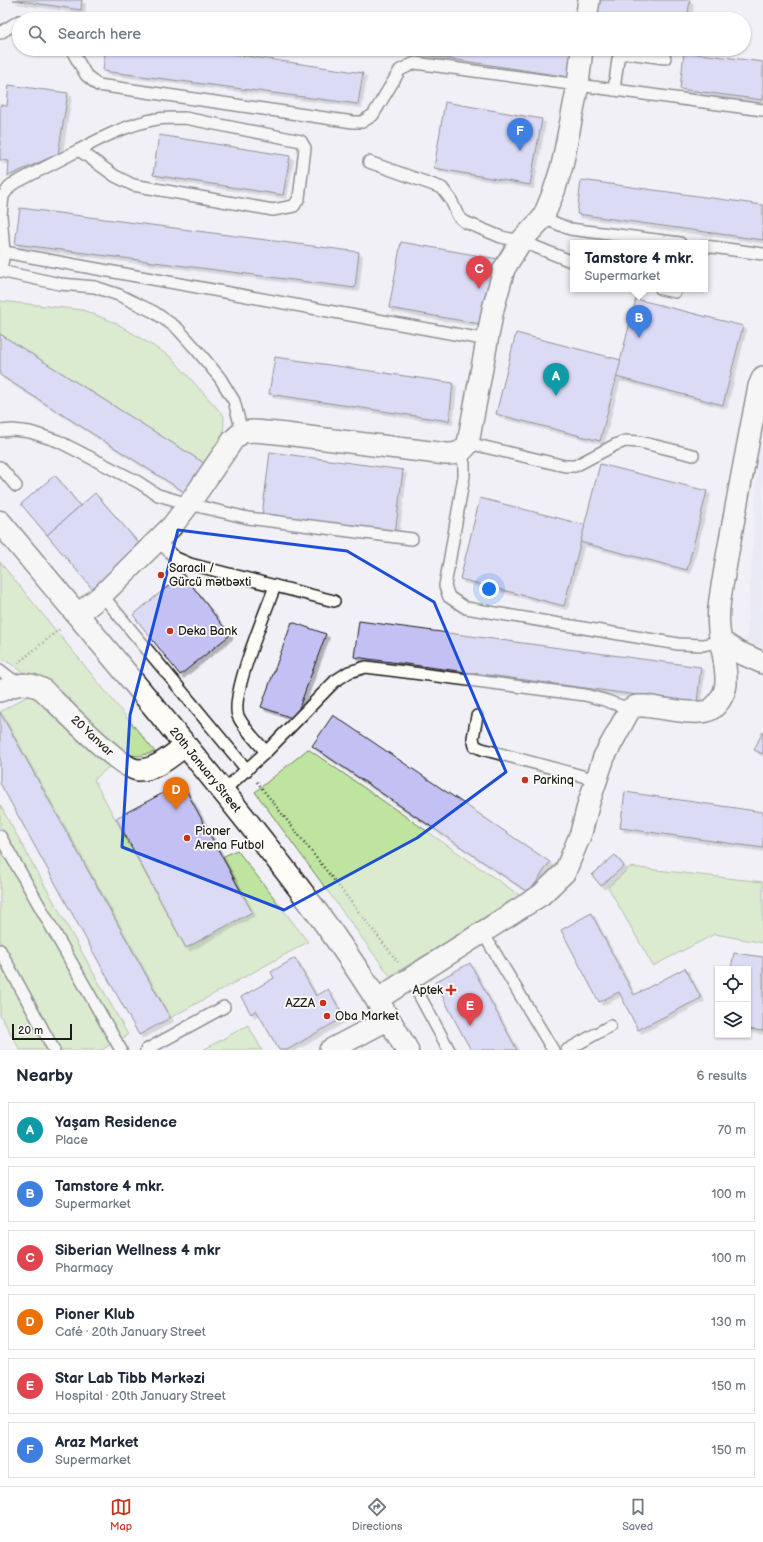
<!DOCTYPE html>
<html lang="en">
<head>
<meta charset="utf-8">
<style>
	:root { --surface:#fff; --page:#f6f6f7; --text:#1f2937; --muted:#747a83; --line:#e0e1e3; --accent:#c8321e }
	body { margin:0; font-family:"Balsamiq Sans",sans-serif; background:var(--page); color:var(--text) }
	.controls { position:absolute; right:12px; bottom:12px; display:grid; overflow:hidden; border-radius:0px; box-shadow:0 1px 3px #0004 }
	.controls button { width:36px; height:36px; display:grid; place-items:center; padding:0; border:0; border-bottom:1px solid var(--line); background:var(--surface); color:var(--text); font:20px sans-serif }
	.scale { position:absolute; left:12px; bottom:10px; width:60px; box-sizing:border-box; padding-left:4px; border:2px solid #1c1c1c; border-top:0; font-size:11px; line-height:14px; white-space:nowrap; color:#1c1c1c; -webkit-text-stroke:3px #fdfcf7; paint-order:stroke }
	.you { position:absolute; left:489px; top:589px; width:14px; height:14px; margin:-10px; border:3px solid #fff; border-radius:50%; background:#1a73e8; box-shadow:0 0 0 6px #1a73e833 }
	.badge { display:grid; place-items:center; width:26px; height:26px; border-radius:50%; background:var(--accent); color:#fff; font-size:13px; font-weight:700 }
	.pin { position:absolute; translate:-50% -33px; filter:drop-shadow(0 1px 2px #0008) }
	.pin::after { content:''; position:absolute; top:21px; width:14px; height:12px; background:inherit; clip-path:polygon(0 0,100% 0,50% 100%) }
	.popup { position:absolute; left:570px; top:240px; width:138px; height:52px; box-sizing:border-box; display:grid; place-content:center; border-radius:0px; background:var(--surface); filter:drop-shadow(0 1px 3px #0005); font-size:13px; white-space:nowrap; color:var(--muted) }
	.popup b { font-size:15px; color:var(--text) }
	.popup::after { content:''; position:absolute; left:50%; top:100%; margin-left:-8px; border:8px solid transparent; border-top-color:var(--surface) }
	.list { margin:0; padding:0; list-style:none }
	h2 { display:flex; justify-content:space-between; align-items:center; height:52px; margin:0; padding:0 16px; font-size:17px }
	h2 small { font-size:13px; font-weight:400; color:var(--muted) }
	.list li { display:grid; grid-template-columns:26px 1fr auto; gap:12px; align-items:center; box-sizing:border-box; height:56px; margin:0 8px 8px; padding:0 8px; border:1px solid var(--line); border-radius:0px }
	.list b { display:block; font-size:15px; white-space:nowrap }
	.list p { margin:0; font-size:13px; white-space:nowrap; color:var(--muted) }
	.list em { font-size:13px; font-style:normal; color:var(--muted) }
	.icon { flex:none; width:22px; height:22px; fill:none; stroke:currentColor; stroke-width:2; stroke-linecap:round; stroke-linejoin:round }
	.map { position:relative; flex:none; width:763px; height:1050px; overflow:hidden }
	.search { position:absolute; background:var(--surface); box-shadow:0 1px 3px #0004; left:12px; right:12px; top:12px; height:44px; display:flex; align-items:center; gap:10px; box-sizing:border-box; padding:0 14px; border-radius:22px; color:var(--muted); font-size:15px }
	.sheet { height:436px; background:var(--surface) }
	nav { display:flex; justify-content:space-around; align-items:center; box-sizing:border-box; height:56px; border-top:1px solid var(--line); background:var(--surface); font-size:11px; color:var(--muted) }
	nav a { display:grid; justify-items:center; gap:2px }
	nav .on { color:var(--accent) }
	.map>svg:first-child { display:block }
</style>
</head>
<body>
<div class="map">
<svg width="763" height="1050" viewBox="0 0 763 1050">
	<defs>
		<filter id="shadow"><feDropShadow dx="3.5" dy="3.5" stdDeviation="0" flood-color="#0004"/></filter>
	</defs>
	<rect width="100%" height="100%" fill="#f1f0f6"/>
	<filter id="ink" filterUnits="userSpaceOnUse"><feTurbulence type="fractalNoise" baseFrequency=".025" numOctaves="2"/><feDisplacementMap in="SourceGraphic" scale="8" xChannelSelector="R" yChannelSelector="G"/><feConvolveMatrix kernelMatrix="1 2 1 2 8 2 1 2 1" color-interpolation-filters="sRGB"/></filter>
	<g filter="url(#ink)">
		<polygon fill="#e3e2f5" points="763,446 763,654 746,646 759,447"/>
		<g fill="#bfe49f" stroke="#6e805e">
			<polygon points="0,301 83,310 116,323 171,357 224,416 223,443 186,493 204,463 0,334"/>
			<polygon points="0,562 155,752 139,756 123,754 94,780 186,948 252,912 222,857 237,850 308,942 170,1018 0,712 36,691 34,679 0,657"/>
			<polygon points="308,749 522,897 390,976 255,792"/>
			<polygon points="0,805 128,1035 101,1050 20,1050 0,1015"/>
			<polygon points="630,867 763,882 763,943 715,934 653,966 608,887"/>
			<polygon points="248,1025 262,1050 203,1050"/>
		</g>
		<g fill="#c3c1f4" stroke="#1c1c1c" filter="url(#shadow)">
			<polygon points="13,0 82,0 81,10"/>
			<polygon points="599,0 690,0 687,19 596,19"/>
			<polygon points="402,15 426,19 402,19"/>
			<polygon points="105,49 199,49 363,73 358,104 103,71"/>
			<polygon points="398,49 573,49 569,77 398,51"/>
			<polygon points="684,52 763,62 763,100 680,89"/>
			<polygon points="9,85 68,93 58,154 8,176 9,161 0,160 0,105 7,106"/>
			<polygon points="445,102 542,119 530,185 434,168"/>
			<polygon points="159,135 290,156 283,195 153,175"/>
			<polygon points="581,180 763,205 763,240 577,214"/>
			<polygon points="20,208 359,252 355,288 15,244"/>
			<polygon points="401,242 498,259 486,325 389,308"/>
			<polygon points="636,299 743,326 723,405 616,377"/>
			<polygon points="516,333 621,360 600,441 496,414"/>
			<polygon points="0,334 204,463 186,493 0,375"/>
			<polygon points="275,357 453,383 449,421 269,394"/>
			<polygon points="270,452 403,470 395,534 262,516"/>
			<polygon points="600,464 707,491 687,570 580,542"/>
			<polygon points="55,475 80,506 47,535 21,504"/>
			<polygon points="95,493 144,549 95,592 47,535"/>
			<polygon points="480,498 585,525 564,606 460,579"/>
			<polygon points="183,574 230,635 180,675 133,615"/>
			<polygon points="359,621 701,667 697,703 354,657"/>
			<polygon points="292,622 326,634 295,719 261,707"/>
			<polygon points="0,712 170,1018 139,1035 0,783"/>
			<polygon points="333,715 550,862 529,893 312,746"/>
			<polygon points="763,731 763,754 754,750"/>
			<polygon points="182,783 252,912 186,948 116,818"/>
			<polygon points="625,792 763,812 763,848 620,828"/>
			<polygon points="615,855 624,866 601,886 592,875"/>
			<polygon points="591,913 634,995 685,968 701,998 638,1030 619,992 599,1002 561,930"/>
			<polygon points="734,953 763,957 763,1031 748,1029 748,969 731,969"/>
			<polygon points="295,958 316,996 328,989 344,1017 287,1050 279,1050 256,1010 251,1014 241,997 274,978 271,972"/>
			<polygon points="470,963 517,1050 471,1050 461,1032 435,982"/>
		</g>
		<g fill="none" stroke-linecap="round" stroke-linejoin="round">
			<g stroke="#1c1c1c" stroke-width="14">
				<g id="service">
					<polyline points="0,33 19,21"/>
					<polyline points="71,49 86,75 98,85 353,122 362,122 373,115 400,70 415,63 763,110"/>
					<polyline points="614,90 618,59 621,55 628,53 665,58"/>
					<path d="M185,118L301,141L305,148L299,198L294,206L273,210L133,185L115,176L79,150C103,137 129,124 157,119C166,118 175,118 185,118Z"/>
					<polyline points="369,162 442,188 451,200 458,216 465,222 501,237 521,241 573,262"/>
					<polyline points="543,218 570,229 680,243"/>
					<polyline points="705,246 763,254"/>
					<polyline points="4,252 488,340"/>
					<polyline points="1,270 4,252 1,215 3,196 11,185 79,150"/>
					<polyline points="0,271 60,284 95,287 119,295 154,312 177,328 196,349 220,378 234,401 242,432"/>
					<polyline points="661,289 675,292"/>
					<polyline points="0,431 13,430 30,432 58,441 138,482 158,495 189,504 248,518 412,539"/>
					<polyline points="468,443 565,466 575,466 615,445 625,441 640,442 693,455"/>
					<polyline points="461,451 464,464 464,476 445,586 449,597 466,608 678,644 703,645 721,641"/>
					<polyline points="0,467 16,486"/>
					<polyline points="158,541 176,558 190,564 334,601"/>
					<polyline points="102,595 247,770"/>
					<polyline points="0,670 18,684"/>
					<polyline points="477,716 473,738 475,746 482,749 597,780"/>
					<path d="M266,752C257,741 244,729 238,716C230,695 266,611 275,586"/>
					<polyline points="223,791 266,752 335,681 349,672 366,667 585,695 604,700 630,709"/>
					<polyline points="0,836 121,1050"/>
					<polyline points="483,933 553,1050"/>
					<polyline points="0,950 54,1050"/>
					<polyline points="410,978 449,1050"/>
					<polyline points="146,1050 224,1007"/>
					<polyline points="567,1050 610,1026"/>
				</g>
			</g>
			<g stroke="#1c1c1c" stroke-width="24">
				<g id="minor">
					<polyline points="586,19 589,0"/>
					<path d="M763,377L759,386C748,443 737,500 727,557C723,585 714,614 721,641L738,652L763,663"/>
					<path d="M77,615L102,595L172,526L189,504L233,440L242,432L254,431L277,433L446,454C456,454 463,453 468,443L493,309L504,269L521,241L543,218L554,191L562,166L578,85L582,49"/>
					<path d="M0,691C17,684 26,681 42,689C58,704 120,769 138,770C157,770 172,755 186,745"/>
					<path d="M378,999L541,895L565,872L581,833L589,802L604,757L630,709L637,706H645C660,708 693,715 707,711C717,708 725,694 726,684C727,671 723,655 721,641"/>
					<polyline points="330,1050 389,1019"/>
				</g>
			</g>
			<g stroke="#1c1c1c" stroke-width="25">
				<path id="tertiary" d="M0,522C82,621 166,719 246,820C305,894 360,967 407,1050"/>
			</g>
			<g stroke="#1c1c1c" stroke-width="2.5" stroke-dasharray="1 3" stroke-linecap="butt">
				<polyline points="18,663 61,628"/>
				<polyline points="257,782 398,962"/>
			</g>
			<use href="#service" stroke="#fdfcf7" stroke-width="11"/>
			<use href="#minor" stroke="#fdfcf7" stroke-width="21"/>
			<use href="#tertiary" stroke="#fdfcf7" stroke-width="22"/>
		</g>
	</g>
	<path d="M0 0H763V1050H0ZM178,530L347,551L434,602L506,772L417,838L284,910L122,847L130,715Z" fill="#f1f0f6" fill-opacity=".55" fill-rule="evenodd"/>
	<path fill="none" stroke="#1d4ed8" stroke-width="3" stroke-linejoin="round" d="M178,530L347,551L434,602L506,772L417,838L284,910L122,847L130,715Z"/>
	<g fill="#c8321e" stroke="#fdfcf7" stroke-width="1.5">
		<circle cx="161" cy="575" r="4"/>
		<circle cx="170" cy="631" r="4"/>
		<circle cx="525" cy="780" r="4"/>
		<circle cx="187" cy="838" r="4"/>
		<path d="M449 984h4v4h4v4h-4v4h-4v-4h-4v-4h4z"/>
		<circle cx="323" cy="1003" r="4"/>
		<circle cx="327" cy="1016" r="4"/>
	</g>
	<g text-anchor="middle" dominant-baseline="central" stroke-width="3.5" stroke-linejoin="round" paint-order="stroke">
		<g font-size="12" fill="#1c1c1c" stroke="#fdfcf7" text-anchor="start">
			<text x="169" y="568">Saraclı /<tspan x="169" dy="14">Gürcü mətbəxti</tspan></text>
			<text x="178" y="631">Deka Bank</text>
			<text x="533" y="780">Parkinq</text>
			<text x="195" y="831">Pioner<tspan x="195" dy="14">Arena Futbol</tspan></text>
			<text x="443" y="990" text-anchor="end">Aptek</text>
			<text x="315" y="1003" text-anchor="end">AZZA</text>
			<text x="335" y="1016">Oba Market</text>
		</g>
		<g font-size="12" fill="#1c1c1c" stroke="#fdfcf7">
			<text transform="translate(92 736) rotate(43)">20 Yanvar</text>
			<text transform="translate(205 770) rotate(51)">20th January Street</text>
		</g>
	</g>
</svg>
<div class="controls">
<button><svg class="icon" aria-label="locate" viewBox="0 0 24 24"><circle cx="12" cy="12" r="6"/><path d="M12 2v4M12 18v4M2 12h4M18 12h4"/></svg></button>
<button><svg class="icon" aria-label="layers" viewBox="0 0 24 24"><path d="M12 4l9 5-9 5-9-5zM3 14l9 5 9-5"/></svg></button>
</div>
<div class="scale">20 m</div>
<div class="you"></div>
<div class="pin badge" style="left:556px;top:396px;background:#0f9aa8">A</div>
<div class="pin badge" style="left:639px;top:338px;background:#3f7fe0">B</div>
<div class="popup"><b>Tamstore 4 mkr.</b>Supermarket</div>
<div class="pin badge" style="left:479px;top:289px;background:#e0444e">C</div>
<div class="pin badge" style="left:176px;top:810px;background:#e8710a">D</div>
<div class="pin badge" style="left:470px;top:1026px;background:#e0444e">E</div>
<div class="pin badge" style="left:520px;top:151px;background:#3f7fe0">F</div>
<div class="search"><svg class="icon" aria-label="search" viewBox="0 0 24 24"><circle cx="10" cy="10" r="6"/><path d="M15 15l6 6"/></svg>Search here</div>
</div>
<section class="sheet">
<h2>Nearby<small>6 results</small></h2>
<ul class="list">
<li><span class="badge" style="background:#0f9aa8">A</span><div><b>Yaşam Residence</b><p>Place</p></div><em>70 m</em></li>
<li><span class="badge" style="background:#3f7fe0">B</span><div><b>Tamstore 4 mkr.</b><p>Supermarket</p></div><em>100 m</em></li>
<li><span class="badge" style="background:#e0444e">C</span><div><b>Siberian Wellness 4 mkr</b><p>Pharmacy</p></div><em>100 m</em></li>
<li><span class="badge" style="background:#e8710a">D</span><div><b>Pioner Klub</b><p>Café · 20th January Street</p></div><em>130 m</em></li>
<li><span class="badge" style="background:#e0444e">E</span><div><b>Star Lab Tibb Mәrkәzi</b><p>Hospital · 20th January Street</p></div><em>150 m</em></li>
<li><span class="badge" style="background:#3f7fe0">F</span><div><b>Araz Market</b><p>Supermarket</p></div><em>150 m</em></li>
</ul>
</section>
<nav>
<a class="on"><svg class="icon" aria-label="map" viewBox="0 0 24 24"><path d="M3 6l6-2 6 2 6-2v14l-6 2-6-2-6 2zM9 4v14M15 6v14"/></svg>Map</a>
<a><svg class="icon" aria-label="directions" viewBox="0 0 24 24"><path d="M12 3l9 9-9 9-9-9zM9 14v-3h6M13 9l2 2-2 2"/></svg>Directions</a>
<a><svg class="icon" aria-label="saved" viewBox="0 0 24 24"><path d="M7 4h10v16l-5-4-5 4z"/></svg>Saved</a>
</nav>
</body>
</html>
